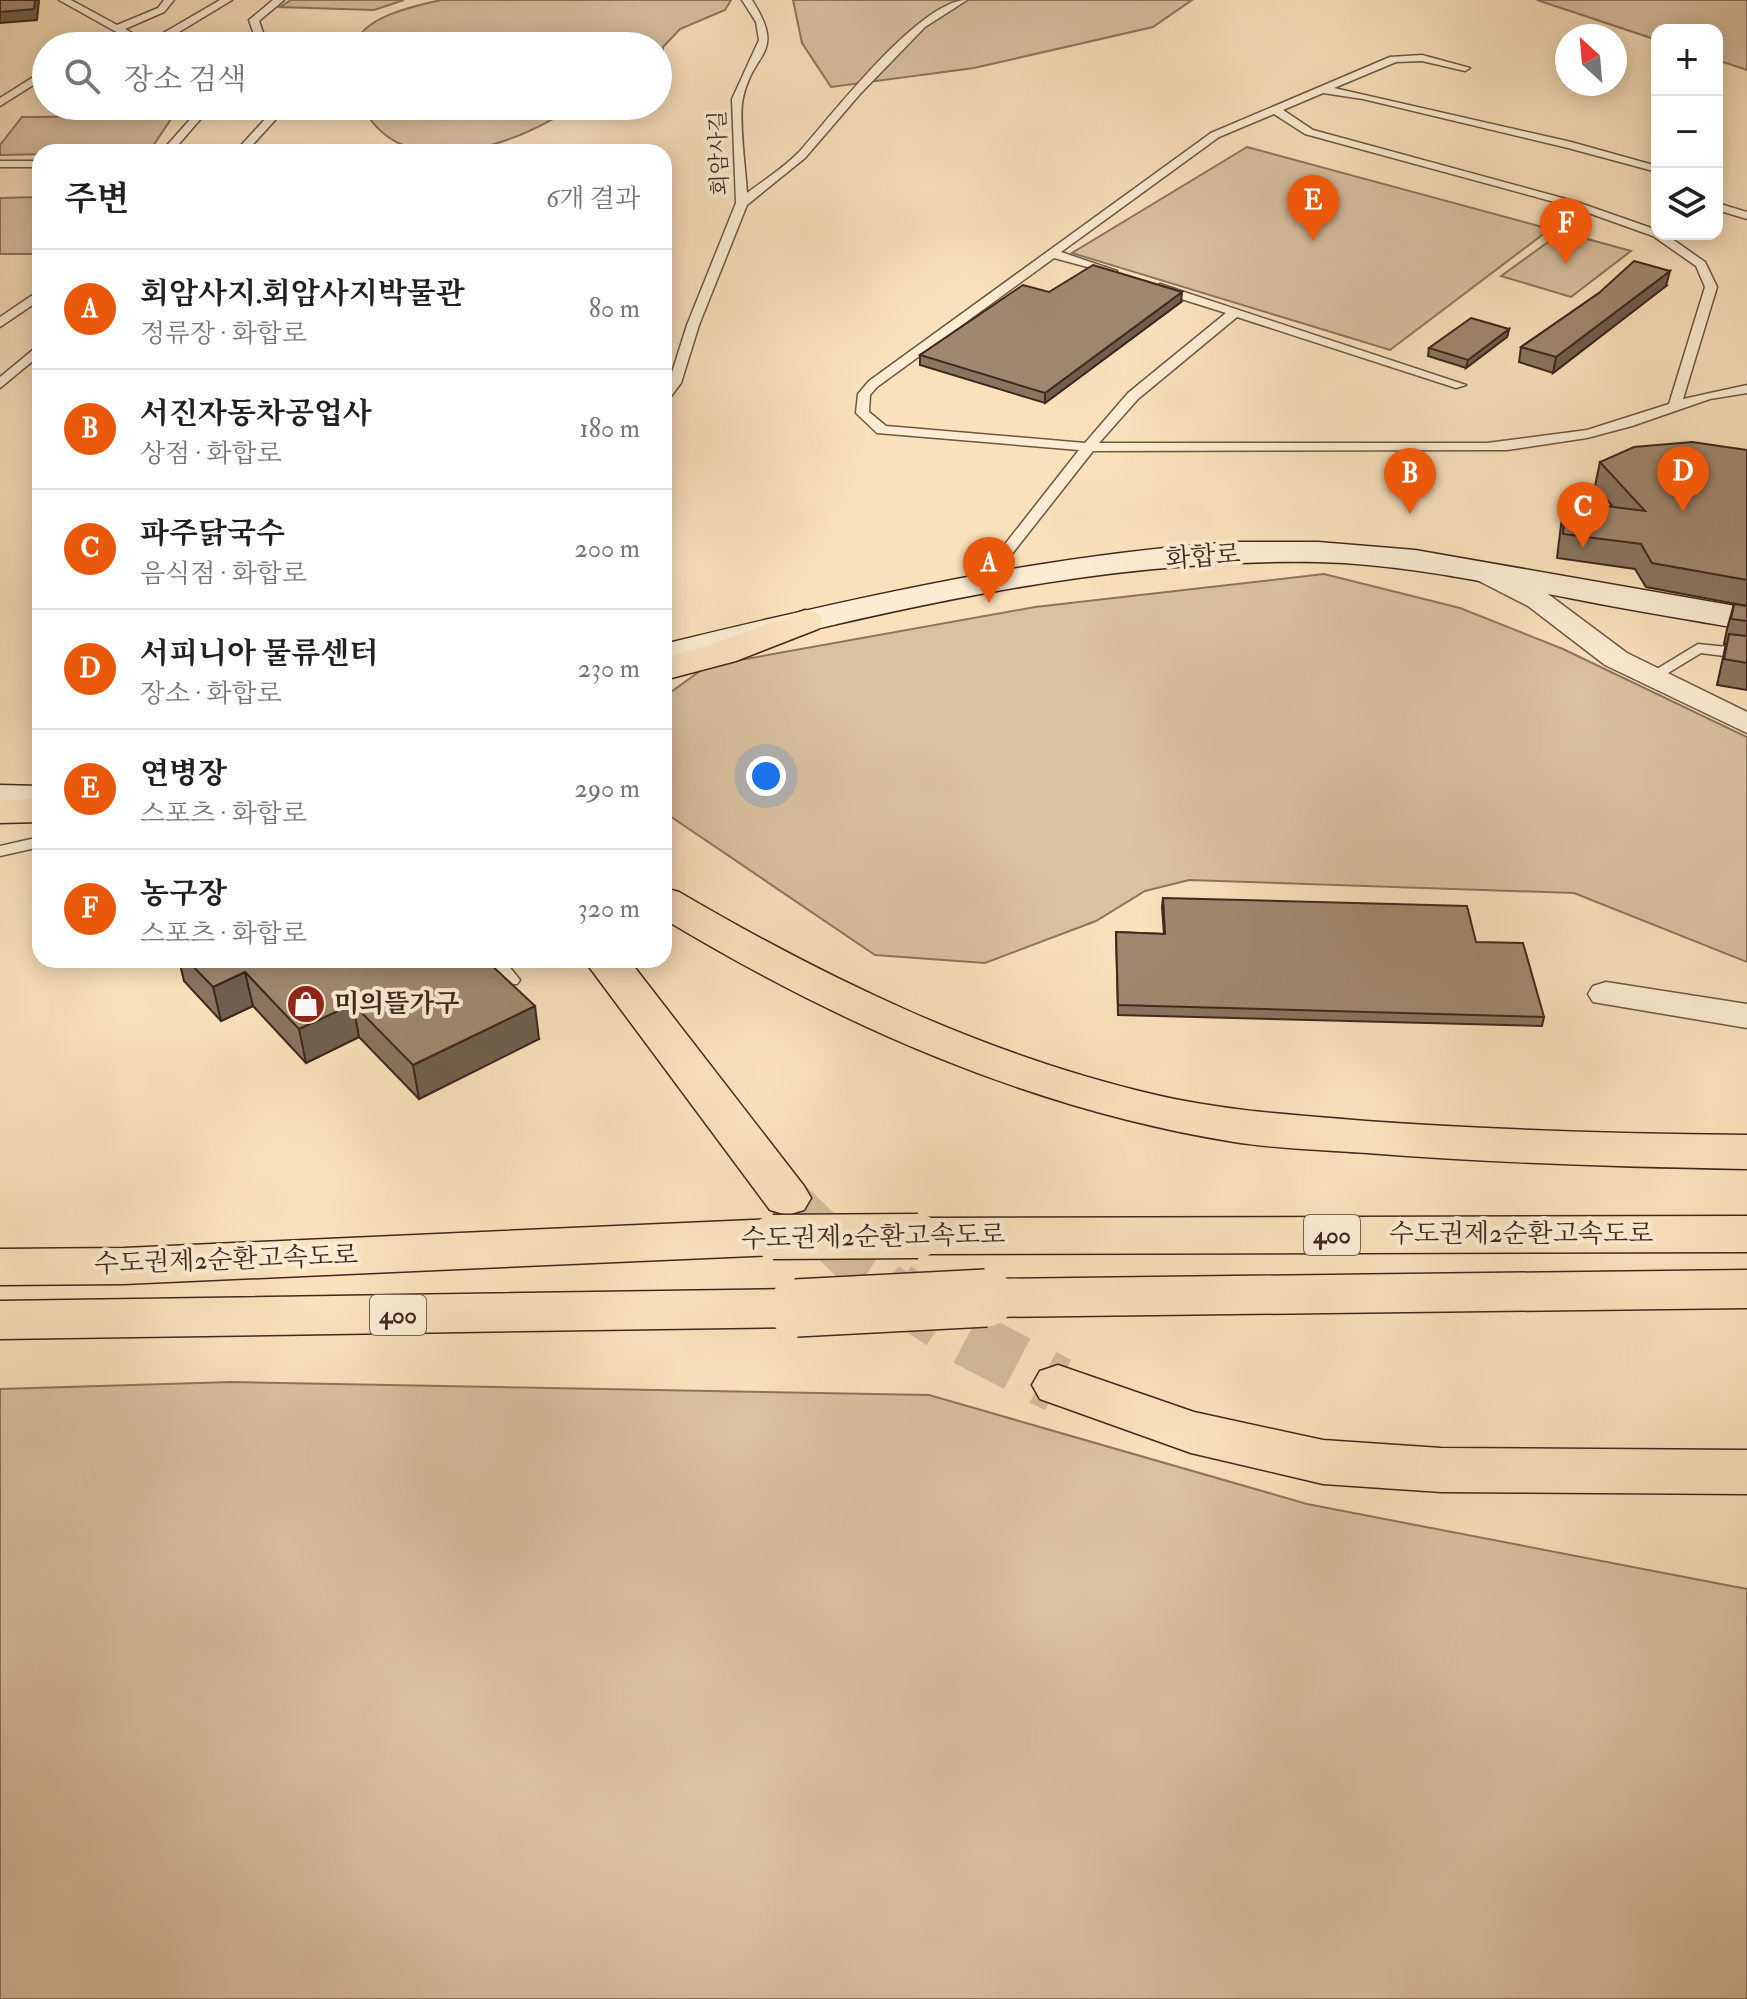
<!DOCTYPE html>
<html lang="ko">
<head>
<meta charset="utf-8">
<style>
	:root { --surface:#fff; --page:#f6f6f6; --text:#202124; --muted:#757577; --line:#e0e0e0; --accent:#ea580c }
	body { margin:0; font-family:"IM FELL Double Pica","Noto Serif KR",serif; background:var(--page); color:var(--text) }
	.controls { position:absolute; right:24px; top:24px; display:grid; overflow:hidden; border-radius:16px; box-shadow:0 4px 20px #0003 }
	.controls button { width:72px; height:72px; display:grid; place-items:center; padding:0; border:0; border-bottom:2px solid var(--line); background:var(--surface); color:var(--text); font:40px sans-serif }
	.compass { position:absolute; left:1555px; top:24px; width:72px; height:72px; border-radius:50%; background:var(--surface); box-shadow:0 4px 20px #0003; rotate:334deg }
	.you { position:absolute; left:766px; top:776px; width:28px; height:28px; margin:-20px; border:6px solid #fff; border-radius:50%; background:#1a73e8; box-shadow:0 0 0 12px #1a73e833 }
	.badge { display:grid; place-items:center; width:52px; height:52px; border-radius:50%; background:var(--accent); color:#fff; font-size:26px; font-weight:700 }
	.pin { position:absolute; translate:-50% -66px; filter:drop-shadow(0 2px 4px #0008) }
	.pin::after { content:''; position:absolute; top:42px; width:28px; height:24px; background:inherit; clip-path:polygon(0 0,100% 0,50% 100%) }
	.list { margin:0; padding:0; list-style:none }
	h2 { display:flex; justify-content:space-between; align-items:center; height:104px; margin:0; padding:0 32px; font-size:34px }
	h2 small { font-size:26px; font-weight:400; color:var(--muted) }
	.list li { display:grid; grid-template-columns:52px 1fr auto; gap:24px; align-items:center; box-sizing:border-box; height:120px; padding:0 32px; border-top:2px solid var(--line) }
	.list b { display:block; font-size:30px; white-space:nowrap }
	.list p { margin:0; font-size:26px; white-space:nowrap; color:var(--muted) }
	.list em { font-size:26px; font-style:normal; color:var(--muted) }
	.icon { flex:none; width:44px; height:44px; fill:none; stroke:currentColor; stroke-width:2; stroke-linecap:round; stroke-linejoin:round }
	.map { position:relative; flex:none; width:1747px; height:1999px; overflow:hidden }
	.search { position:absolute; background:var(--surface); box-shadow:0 4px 20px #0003; left:32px; top:32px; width:640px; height:88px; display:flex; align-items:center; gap:20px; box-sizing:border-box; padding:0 28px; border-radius:44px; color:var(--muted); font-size:30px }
	.panel { position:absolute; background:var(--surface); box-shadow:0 4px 20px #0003; left:32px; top:144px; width:640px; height:824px; border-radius:24px }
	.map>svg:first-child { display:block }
</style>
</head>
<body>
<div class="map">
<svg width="1747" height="1999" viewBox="0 0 1747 1999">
	<rect width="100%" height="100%" fill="#f9e1bb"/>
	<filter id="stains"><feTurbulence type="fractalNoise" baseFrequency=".0025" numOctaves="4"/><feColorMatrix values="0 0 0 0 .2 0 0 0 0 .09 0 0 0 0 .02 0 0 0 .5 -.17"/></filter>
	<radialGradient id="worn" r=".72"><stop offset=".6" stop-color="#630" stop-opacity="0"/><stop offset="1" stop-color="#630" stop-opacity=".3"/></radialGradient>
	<g fill="#dac1a0" stroke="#8d745f" stroke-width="2">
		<polygon points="291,0 404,0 374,10 280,7"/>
		<path d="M441,0H731L725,10L680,29L663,47V61L658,68V46H356C359,17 418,5 441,0Z"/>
		<polygon points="793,0 1192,0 1153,27 974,68 831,87 802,43"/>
		<polygon points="1537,0 1747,0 1747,70 1717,60 1717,30 1657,30 1657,40"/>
		<path d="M371,106H574C522,142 413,184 368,116Z"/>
		<polygon points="173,116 149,152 0,155 0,145 22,117"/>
		<polygon points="1247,147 1550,229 1390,350 1072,253"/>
		<polygon points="40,197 40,242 33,254 0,254 0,198"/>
		<polygon points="1562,232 1631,251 1571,297 1501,276"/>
		<polygon points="1324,574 1460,608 1563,649 1747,737 1747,962 1574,893 1189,880 1145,891 1096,921 985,963 875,955 664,812 664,697 707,666 1035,607"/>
		<polygon points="232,1382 929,1395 1307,1504 1747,1589 1747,1999 0,1999 0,1389"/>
	</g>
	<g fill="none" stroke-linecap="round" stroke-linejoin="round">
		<polyline stroke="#d4bc9c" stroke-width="44" stroke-dasharray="44 22" stroke-linecap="butt" points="787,1198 854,1263 898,1292"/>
		<polyline stroke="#d4bc9c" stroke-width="57" stroke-dasharray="57 29" stroke-linecap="butt" points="895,1290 964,1336 1058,1385"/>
		<g stroke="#6e5645" stroke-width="3">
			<g id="service">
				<polygon points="59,0 71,0 117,25 158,8 164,0 174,0 164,12 125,29 148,42 220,0 232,0 156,46 141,46 127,38 101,46 86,46 120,34"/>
				<polygon points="273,0 284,0 259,21 268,46 258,46 249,20"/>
				<path d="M742,0H752C787,55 753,50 743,98C738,116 746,172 747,193C764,180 785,167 800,151C832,115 920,0 967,0L925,27L860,94L805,158L747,205L699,325L681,383L669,399L664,400V388L669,382L687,325L736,203L732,99L759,40L756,22Z"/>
				<path d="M1422,55L1470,68L1465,71L1422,61L1396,62L1334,88L1571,142L1657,166V172L1568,148L1363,99L1323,93L1283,110L1313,130L1577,202L1657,230V234H1665L1705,262L1717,287L1683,399L1747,385V393L1710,399L1632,426L1587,438L1507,450L1093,451L986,587H976V581L1079,450L877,433L856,413L858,394L869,381L1211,133L1390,57ZM1274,114L1305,134L1569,206L1653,236L1696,266L1705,287L1669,404L1587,430L1487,443H1099L1138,399L1237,317L1456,388L1466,385L1160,284L1154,288L1156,291L1226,313L1128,393L1085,443L886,426L869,412L870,395L877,387L1054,258L1117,275V271L1061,252L1219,137Z"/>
				<polygon points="46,69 46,77 0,106 0,98"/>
				<polygon points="193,106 203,106 204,115 172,152 161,152 194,115"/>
				<polygon points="277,106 288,106 246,152 235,152"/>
				<rect x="0" y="161" width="40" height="6"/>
				<polygon points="1717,203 1747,212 1747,219 1717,210"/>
				<polygon points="40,290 40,300 0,327 0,317"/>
				<polygon points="40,344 40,355 0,388 0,377"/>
				<polygon points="1698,644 1747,649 1747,659 1701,653 1655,681 1650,683 1642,678"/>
				<polygon points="40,837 40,847 0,856 0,846"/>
				<polygon points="485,960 504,960 520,980 517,984 505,984"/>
			</g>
		</g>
		<g stroke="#6e5645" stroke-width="3">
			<g id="minor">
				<polygon points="1485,564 1548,594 1627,653 1747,712 1747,733 1605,665 1528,606 1475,579 1471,573 1475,567"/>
				<polygon points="1606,982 1747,1004 1747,1028 1593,1002 1588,994 1593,986"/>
			</g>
		</g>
		<g stroke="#40271e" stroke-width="3">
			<g id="secondary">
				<path d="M1235,542H1318L1415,550L1747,608V630C1688,619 1628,610 1569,598C1486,582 1402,564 1318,562C1095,558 878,613 664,666V644C853,598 1041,555 1235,542Z"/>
				<polygon points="0,785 40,786 40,810 0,809"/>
			</g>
		</g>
		<g stroke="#40271e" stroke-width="3">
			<g id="motorway">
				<polygon points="805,610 818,613 823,621 818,629 736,661 664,680 664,658 710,645"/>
				<polygon points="40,798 40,822 0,823 0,801"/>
				<path d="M664,888L679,892C829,980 985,1055 1156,1095C1225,1111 1295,1115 1366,1121C1493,1130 1620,1134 1747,1135V1169C1620,1167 1493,1163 1367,1153C1323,1150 1278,1149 1234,1142C1030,1109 840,1025 664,919Z"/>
				<polygon points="584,960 629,960 804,1186 811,1198 804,1210 787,1215 770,1210"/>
				<polygon points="1747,1216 1747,1252 918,1254 901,1249 894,1236 901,1223 918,1218"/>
				<polygon points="773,1219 790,1224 797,1237 790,1250 773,1255 124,1284 0,1285 0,1249 124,1248"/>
				<polygon points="1747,1270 1747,1308 986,1317 968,1311 961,1298 968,1285 986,1279"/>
				<polygon points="796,1289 814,1295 821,1308 814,1321 796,1327 0,1339 0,1301"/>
				<polygon points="1058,1365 1194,1412 1323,1440 1441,1448 1747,1450 1747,1494 1441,1492 1323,1484 1191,1453 1040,1399 1032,1385 1040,1371"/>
			</g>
		</g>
		<use href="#service" fill="#fbecd3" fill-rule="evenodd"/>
		<use href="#minor" fill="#fbecd3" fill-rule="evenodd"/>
		<use href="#secondary" fill="#fbecd3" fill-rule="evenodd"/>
		<use href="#motorway" fill="#f9e1bb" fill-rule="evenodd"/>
		<g stroke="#40271e" stroke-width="47" stroke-linecap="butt">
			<polyline id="motorway-bridge-far1" points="773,1237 918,1236"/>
		</g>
		<g stroke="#40271e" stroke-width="60" stroke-linecap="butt">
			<polyline id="motorway-bridge" points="796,1308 986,1298"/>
		</g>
		<use href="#motorway-bridge-far1" stroke="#f9e1bb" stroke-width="44"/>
		<use href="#motorway-bridge" stroke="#f9e1bb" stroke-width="57"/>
	</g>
	<g fill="#8a7560" stroke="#40271e" stroke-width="2">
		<polygon points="1666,286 1553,373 1519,362 1521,347 1599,293"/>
		<polygon points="1049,292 1181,302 1045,403 920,365 920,355"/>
		<polygon points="1509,329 1507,337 1466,368 1428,356 1429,348"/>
		<polygon points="1747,450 1747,606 1646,587 1635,569 1557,558 1561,525 1566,501 1613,507 1595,486 1600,462"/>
		<polygon points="1734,604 1747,606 1747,690 1717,685 1726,644 1724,644 1727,629"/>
		<polygon points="1163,898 1476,942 1544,1017 1542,1026 1118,1015 1116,932 1164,934 1162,907"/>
		<polygon points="179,960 419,960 424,965 539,1039 419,1099 359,1037 306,1063 253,1006 221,1021 184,981"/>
	</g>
	<g fill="#705f4e" stroke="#40271e" stroke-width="2">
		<polygon points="35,0 39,0 37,20 0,23 0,12"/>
		<polygon points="1670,271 1666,286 1553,373 1556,357"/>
		<polygon points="1182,292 1181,302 1045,403 1045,393"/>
		<polygon points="1509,329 1507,337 1466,368 1468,360"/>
		<polygon points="245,972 253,1006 221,1021 213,987"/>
		<polygon points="353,1004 359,1037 306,1063 299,1029"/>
		<polygon points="535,1006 539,1039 419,1099 413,1065"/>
	</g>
	<g fill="#a08870" stroke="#40271e" stroke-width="2">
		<polygon points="0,0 35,0 34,9 0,12"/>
		<polygon points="1634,261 1670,271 1556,357 1521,347 1599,293"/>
		<polygon points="1093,265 1182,292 1045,393 920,355 1023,285 1049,292"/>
		<polygon points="1471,318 1509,329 1468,360 1429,348"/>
		<polygon points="1692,442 1747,450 1747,580 1652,563 1641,544 1563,534 1566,501 1645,511 1600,462 1634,447"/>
		<polygon points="1734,604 1747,606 1747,621 1731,619"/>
		<polygon points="1729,634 1747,636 1747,663 1724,659"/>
		<polygon points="1163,898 1467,906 1476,942 1523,943 1544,1017 1118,1005 1116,932 1165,934"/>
		<polygon points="187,960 419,960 424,965 434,960 486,960 535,1006 413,1065 353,1004 299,1029 245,972 213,987"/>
	</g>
	<defs>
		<g id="shop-disc" transform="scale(2)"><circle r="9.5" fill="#8f2418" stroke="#fbecd3"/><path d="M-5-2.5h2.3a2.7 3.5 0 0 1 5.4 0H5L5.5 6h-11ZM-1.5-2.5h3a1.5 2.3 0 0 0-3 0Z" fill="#fff"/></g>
	</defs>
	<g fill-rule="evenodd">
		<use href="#shop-disc" x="306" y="1004"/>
	</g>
	<g text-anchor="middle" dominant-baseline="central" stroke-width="8" stroke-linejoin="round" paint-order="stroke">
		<g font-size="22" fill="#40271e" stroke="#fbecd3">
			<text transform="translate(719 153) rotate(-92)">회암사길</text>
		</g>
		<g fill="#fbecd3" stroke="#786254" stroke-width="2">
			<rect x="1304" y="1215" width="56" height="40" rx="6"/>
			<rect x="370" y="1295" width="56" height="40" rx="6"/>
		</g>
		<g font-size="24" font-weight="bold" fill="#40271e">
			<text x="1332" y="1235">400</text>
			<text x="398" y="1315">400</text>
		</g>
		<g font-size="26" fill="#40271e" stroke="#fbecd3">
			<text transform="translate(1203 557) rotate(-4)">화합로</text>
			<text x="1521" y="1234">수도권제2순환고속도로</text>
			<text transform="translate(873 1237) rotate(-1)">수도권제2순환고속도로</text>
			<text transform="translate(226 1260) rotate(-2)">수도권제2순환고속도로</text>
		</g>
		<g font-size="26" font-weight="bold" fill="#40271e" stroke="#fbecd3" text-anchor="start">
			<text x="334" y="1004">미의뜰가구</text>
		</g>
	</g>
	<rect width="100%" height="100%" filter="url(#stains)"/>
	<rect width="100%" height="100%" fill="url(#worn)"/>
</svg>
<div class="controls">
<button>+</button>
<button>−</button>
<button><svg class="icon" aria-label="layers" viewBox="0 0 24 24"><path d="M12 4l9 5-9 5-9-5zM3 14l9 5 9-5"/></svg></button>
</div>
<svg class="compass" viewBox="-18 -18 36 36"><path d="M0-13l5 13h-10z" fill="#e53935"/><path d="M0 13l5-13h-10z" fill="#757577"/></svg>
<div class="you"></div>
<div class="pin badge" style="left:989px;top:603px">A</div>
<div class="pin badge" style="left:1410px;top:514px">B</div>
<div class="pin badge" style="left:1583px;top:548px">C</div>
<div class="pin badge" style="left:1683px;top:512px">D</div>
<div class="pin badge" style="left:1313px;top:241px">E</div>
<div class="pin badge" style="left:1566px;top:264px">F</div>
<div class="search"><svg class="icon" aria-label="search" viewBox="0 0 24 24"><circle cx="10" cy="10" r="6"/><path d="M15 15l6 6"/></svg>장소 검색</div>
<section class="panel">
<h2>주변<small>6개 결과</small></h2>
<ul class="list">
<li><span class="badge">A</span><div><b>회암사지.회암사지박물관</b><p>정류장 · 화합로</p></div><em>80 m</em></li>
<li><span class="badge">B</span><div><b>서진자동차공업사</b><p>상점 · 화합로</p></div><em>180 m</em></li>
<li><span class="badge">C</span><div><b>파주닭국수</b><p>음식점 · 화합로</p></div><em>200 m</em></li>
<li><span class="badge">D</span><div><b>서피니아 물류센터</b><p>장소 · 화합로</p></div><em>230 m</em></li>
<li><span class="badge">E</span><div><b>연병장</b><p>스포츠 · 화합로</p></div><em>290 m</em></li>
<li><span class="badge">F</span><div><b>농구장</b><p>스포츠 · 화합로</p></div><em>320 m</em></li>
</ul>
</section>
</div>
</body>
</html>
